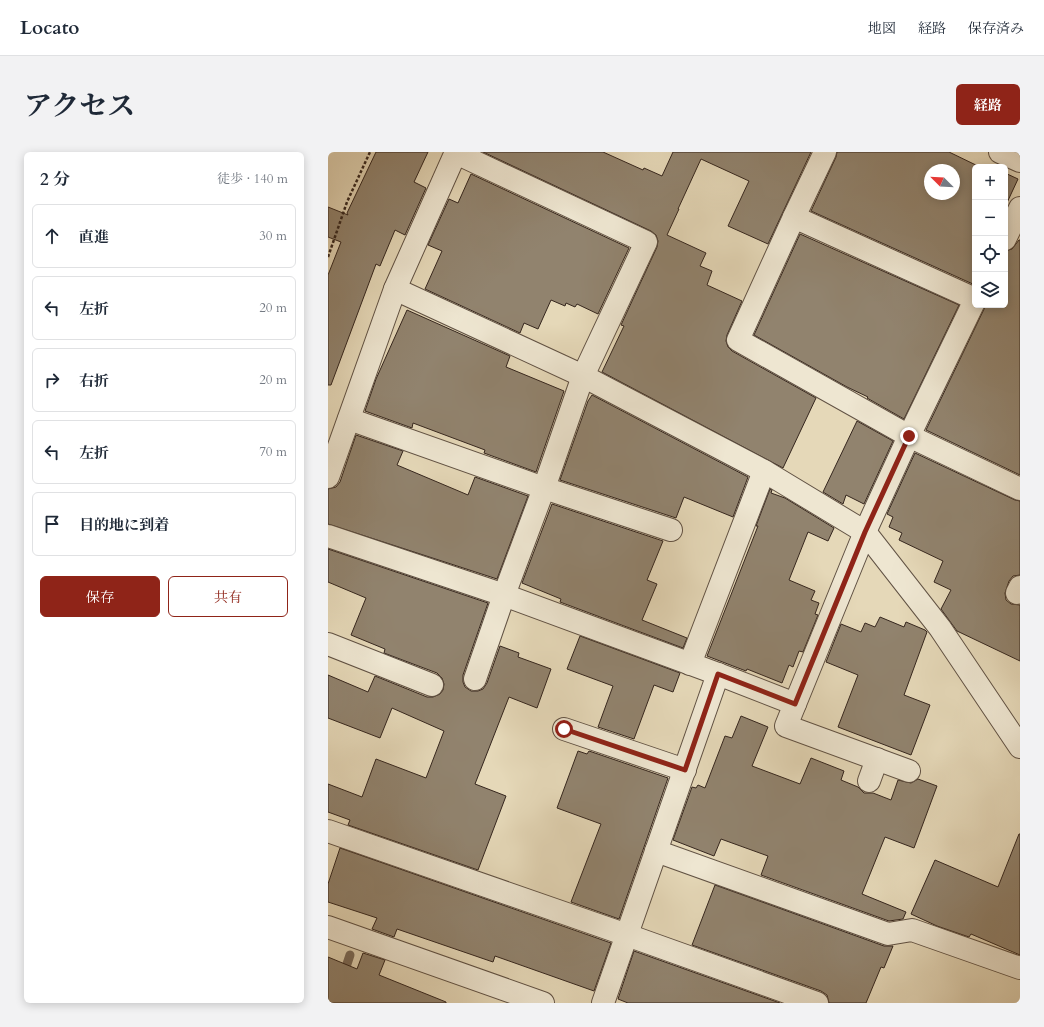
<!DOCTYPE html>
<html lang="ja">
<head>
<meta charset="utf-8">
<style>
	:root { --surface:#fff; --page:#f2f2f3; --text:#1f2937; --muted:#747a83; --line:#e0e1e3; --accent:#8f2418 }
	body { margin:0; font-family:Cardo,"Noto Serif JP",serif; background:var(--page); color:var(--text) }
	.controls { position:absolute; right:12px; top:12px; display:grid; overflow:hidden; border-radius:6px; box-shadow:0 2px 10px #0003 }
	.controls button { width:36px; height:36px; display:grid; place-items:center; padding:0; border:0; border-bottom:1px solid var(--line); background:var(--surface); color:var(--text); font:20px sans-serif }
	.compass { position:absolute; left:596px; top:12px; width:36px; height:36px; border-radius:50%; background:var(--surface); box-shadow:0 2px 10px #0003; rotate:294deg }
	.stop { position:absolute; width:12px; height:12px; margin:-9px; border:3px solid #8f2418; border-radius:50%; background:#fff }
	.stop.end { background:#8f2418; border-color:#fff; box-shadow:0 1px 4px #0008 }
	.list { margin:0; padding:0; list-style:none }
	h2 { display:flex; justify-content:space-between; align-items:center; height:52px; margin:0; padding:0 16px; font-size:17px }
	h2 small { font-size:13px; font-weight:400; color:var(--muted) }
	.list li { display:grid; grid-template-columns:26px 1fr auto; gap:12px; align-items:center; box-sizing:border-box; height:64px; margin:0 8px 8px; padding:0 8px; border:1px solid var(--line); border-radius:6px }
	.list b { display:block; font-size:15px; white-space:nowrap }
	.list em { font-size:13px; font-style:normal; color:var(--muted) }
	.actions { display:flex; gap:8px; padding:12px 16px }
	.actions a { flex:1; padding:9px 0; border:1px solid var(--accent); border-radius:6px; text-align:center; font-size:14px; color:var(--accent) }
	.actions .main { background:var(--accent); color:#fff }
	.icon { flex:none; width:22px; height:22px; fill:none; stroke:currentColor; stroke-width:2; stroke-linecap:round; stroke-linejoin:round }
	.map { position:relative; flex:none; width:692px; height:851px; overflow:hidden; border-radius:6px }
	header { display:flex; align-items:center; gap:24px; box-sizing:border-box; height:56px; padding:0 20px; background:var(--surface); border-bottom:1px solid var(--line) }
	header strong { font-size:19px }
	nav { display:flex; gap:22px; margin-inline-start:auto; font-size:14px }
	.intro { display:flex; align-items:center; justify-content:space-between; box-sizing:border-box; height:96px; padding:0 24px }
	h1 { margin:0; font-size:28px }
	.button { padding:10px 18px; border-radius:6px; background:var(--accent); color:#fff; font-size:14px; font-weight:700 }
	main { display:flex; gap:24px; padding:0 24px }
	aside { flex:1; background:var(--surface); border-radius:6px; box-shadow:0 2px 10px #0003 }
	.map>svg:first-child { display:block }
</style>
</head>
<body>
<header>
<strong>Locato</strong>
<nav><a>地図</a><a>経路</a><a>保存済み</a></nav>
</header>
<div class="intro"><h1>アクセス</h1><a class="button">経路</a></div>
<main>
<aside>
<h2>2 分<small>徒歩 · 140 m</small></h2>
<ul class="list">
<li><svg class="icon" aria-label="ahead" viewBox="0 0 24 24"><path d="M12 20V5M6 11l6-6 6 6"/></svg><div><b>直進</b></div><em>30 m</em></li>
<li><svg class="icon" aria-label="left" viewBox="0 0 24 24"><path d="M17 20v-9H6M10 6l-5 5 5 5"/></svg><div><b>左折</b></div><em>20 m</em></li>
<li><svg class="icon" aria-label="right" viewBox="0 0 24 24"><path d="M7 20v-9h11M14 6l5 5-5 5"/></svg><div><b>右折</b></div><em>20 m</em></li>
<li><svg class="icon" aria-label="left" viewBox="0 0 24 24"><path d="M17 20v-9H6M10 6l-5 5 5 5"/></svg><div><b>左折</b></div><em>70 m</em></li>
<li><svg class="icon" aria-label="arrive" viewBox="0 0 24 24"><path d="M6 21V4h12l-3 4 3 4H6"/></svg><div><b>目的地に到着</b></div></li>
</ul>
<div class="actions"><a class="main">保存</a><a>共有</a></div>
</aside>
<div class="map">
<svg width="692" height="851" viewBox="0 0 692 851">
	<rect width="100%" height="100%" fill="#e5d8b8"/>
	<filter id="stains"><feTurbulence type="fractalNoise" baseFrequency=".005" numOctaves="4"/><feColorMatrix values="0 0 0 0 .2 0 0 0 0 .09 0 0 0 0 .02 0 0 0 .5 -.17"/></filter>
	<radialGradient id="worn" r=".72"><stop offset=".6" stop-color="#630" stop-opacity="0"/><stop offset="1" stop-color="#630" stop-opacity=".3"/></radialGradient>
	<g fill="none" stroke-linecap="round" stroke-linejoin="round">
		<polyline stroke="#7b6c5b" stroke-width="9" points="15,824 22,803"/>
	</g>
	<g fill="#91836e" stroke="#35261e" fill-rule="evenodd">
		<polygon points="48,0 100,0 86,30 98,36 77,83 67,78 52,114 48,112 3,233 0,233 0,123 13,90 0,85 0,55 20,63 19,61"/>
		<polygon points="155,0 275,0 315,18 316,16 334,24 345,0 483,0 440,92 400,74 421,29 373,7 350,57 351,57 339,83 378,101 372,114 384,119 379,133 414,149 399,183 398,189 400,195 404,199 488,246 455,316 274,220 296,174 293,173 329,95 330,89 328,83 323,79"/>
		<path d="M509,0H621L652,15H647V133L483,59L508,5ZM602,18H626V42H602Z"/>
		<polygon points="677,21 690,27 677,55"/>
		<polygon points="143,22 301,96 270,162 249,152 247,155 238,151 237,154 223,148 210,177 196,171 192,181 97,137 114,99 100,93 121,47 130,51"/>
		<polygon points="472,82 631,153 576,267 539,246 540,245 519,235 426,183"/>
		<polygon points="691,88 692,88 692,323 598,278 658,153 677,153 677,99 684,97"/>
		<polygon points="79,158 182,204 178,215 236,239 208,320 156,301 157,298 85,271 84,276 37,259 48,227"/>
		<polygon points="264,243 420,325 405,365 356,345 348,366 345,365 232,328 260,249"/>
		<polygon points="529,269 565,289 536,352 518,343 515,352 495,340"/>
		<polygon points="28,283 75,299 69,313 140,343 147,325 200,344 169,427 0,372 0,337 8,335 12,330"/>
		<polygon points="587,301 687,348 692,349 692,423 685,424 681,429 677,441 678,448 683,452 692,453 692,509 629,479 613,457 623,438 606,430 615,409 571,388 574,381 561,375 565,365 559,362"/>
		<polygon points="442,337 444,338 443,341 457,346 506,376 500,389 480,380 461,428 487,439 483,448 491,451 487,462 490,463 475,500 471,499 465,515 461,513 454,531 419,517 418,519 379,504 430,374 428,374"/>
		<polygon points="224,352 335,389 319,428 329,432 314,468 359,486 355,496 232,450 233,447 194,431"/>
		<polygon points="0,397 160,451 135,523 135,530 137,535 143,539 150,539 155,537 159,531 172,494 191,501 190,505 223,517 209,556 181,545 147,632 178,644 150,718 20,673 22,668 0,660 0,632 34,645 48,607 98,626 116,579 64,556 52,586 0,566 0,523 40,540 47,524 99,545 105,545 112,542 115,538 116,532 114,526 109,521 56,501 57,497 23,483 38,446 0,430"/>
		<polygon points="552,465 576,475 578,470 597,478 599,480 576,543 602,553 583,603 510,575 530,523 498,510 513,472 533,480 537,471 547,475"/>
		<polygon points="252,484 352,521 345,540 326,533 306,587 270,575 285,534 239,517"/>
		<polygon points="413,564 440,575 424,614 472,632 483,606 516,619 513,628 530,635 536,641 545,641 563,648 570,628 583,631 590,627 609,634 586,696 557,685 534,742 578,760 575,767 561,769 433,723 440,704 393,687 386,704 345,688 364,635 368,636 370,633 377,636 397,584 404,586"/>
		<polygon points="250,599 259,602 261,599 340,626 291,767 243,750 273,672 229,656"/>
		<polygon points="691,682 692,682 692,803 643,782 641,785 609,774 583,762 607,708 670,735"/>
		<polygon points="12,696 283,791 266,839 167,804 165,810 69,777 66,785 44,777 49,766 0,750 0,732"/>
		<polygon points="387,733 556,794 565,794 556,816 553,815 538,851 501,851 499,843 493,839 364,793"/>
		<polygon points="306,799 452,851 300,851 290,847"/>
		<polygon points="35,801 57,808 51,823 118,850 118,851 0,851 0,805 29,817"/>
	</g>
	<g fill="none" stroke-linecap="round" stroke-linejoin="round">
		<g stroke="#615244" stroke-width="24">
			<g id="street">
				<polyline points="672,0 692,9"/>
				<polyline points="128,1 318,90 255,224 216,336 176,443 147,527"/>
				<polyline points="466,65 497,0"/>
				<polyline points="677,87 692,56"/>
				<polyline points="67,137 255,224 436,319 537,380 612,476 692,595"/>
				<polyline points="647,147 466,65 410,188 581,284 692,337"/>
				<polyline points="21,267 216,336 343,378"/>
				<polyline points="0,325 67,137 128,0"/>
				<polyline points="0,384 176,443 390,522 467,552"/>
				<polyline points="689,441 692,435"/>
				<polyline points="0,492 104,533"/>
				<polyline points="362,512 436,319"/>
				<polyline points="236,577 357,618"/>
				<polyline points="581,619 458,574 537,380 581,284 647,148"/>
				<polyline points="541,629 549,607"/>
				<polyline points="0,679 299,783 489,851"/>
				<polyline points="328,699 560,782 584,778 692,816"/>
				<polyline points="0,775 215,851"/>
				<polyline points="275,851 390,522"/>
			</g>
		</g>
		<polyline stroke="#35261e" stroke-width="2.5" stroke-dasharray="3 2" stroke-linecap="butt" points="0,105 19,50 42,0"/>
		<use href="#street" stroke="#eee6d1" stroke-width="22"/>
	</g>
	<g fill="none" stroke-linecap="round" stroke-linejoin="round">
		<polyline stroke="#8f2418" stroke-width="5" points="236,577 357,618 390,522 467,552 537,380 581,284"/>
	</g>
	<rect width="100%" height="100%" filter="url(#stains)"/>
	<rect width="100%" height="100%" fill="url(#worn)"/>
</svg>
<div class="controls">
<button>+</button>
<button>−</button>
<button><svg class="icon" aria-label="locate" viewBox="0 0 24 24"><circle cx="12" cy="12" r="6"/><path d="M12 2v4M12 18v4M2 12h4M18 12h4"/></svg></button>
<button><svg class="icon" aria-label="layers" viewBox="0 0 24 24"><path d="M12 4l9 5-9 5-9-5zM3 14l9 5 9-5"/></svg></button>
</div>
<svg class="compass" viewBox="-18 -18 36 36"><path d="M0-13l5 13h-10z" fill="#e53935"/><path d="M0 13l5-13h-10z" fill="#747a83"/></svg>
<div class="stop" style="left:236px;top:577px"></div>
<div class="stop end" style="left:581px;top:284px"></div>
</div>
</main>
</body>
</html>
